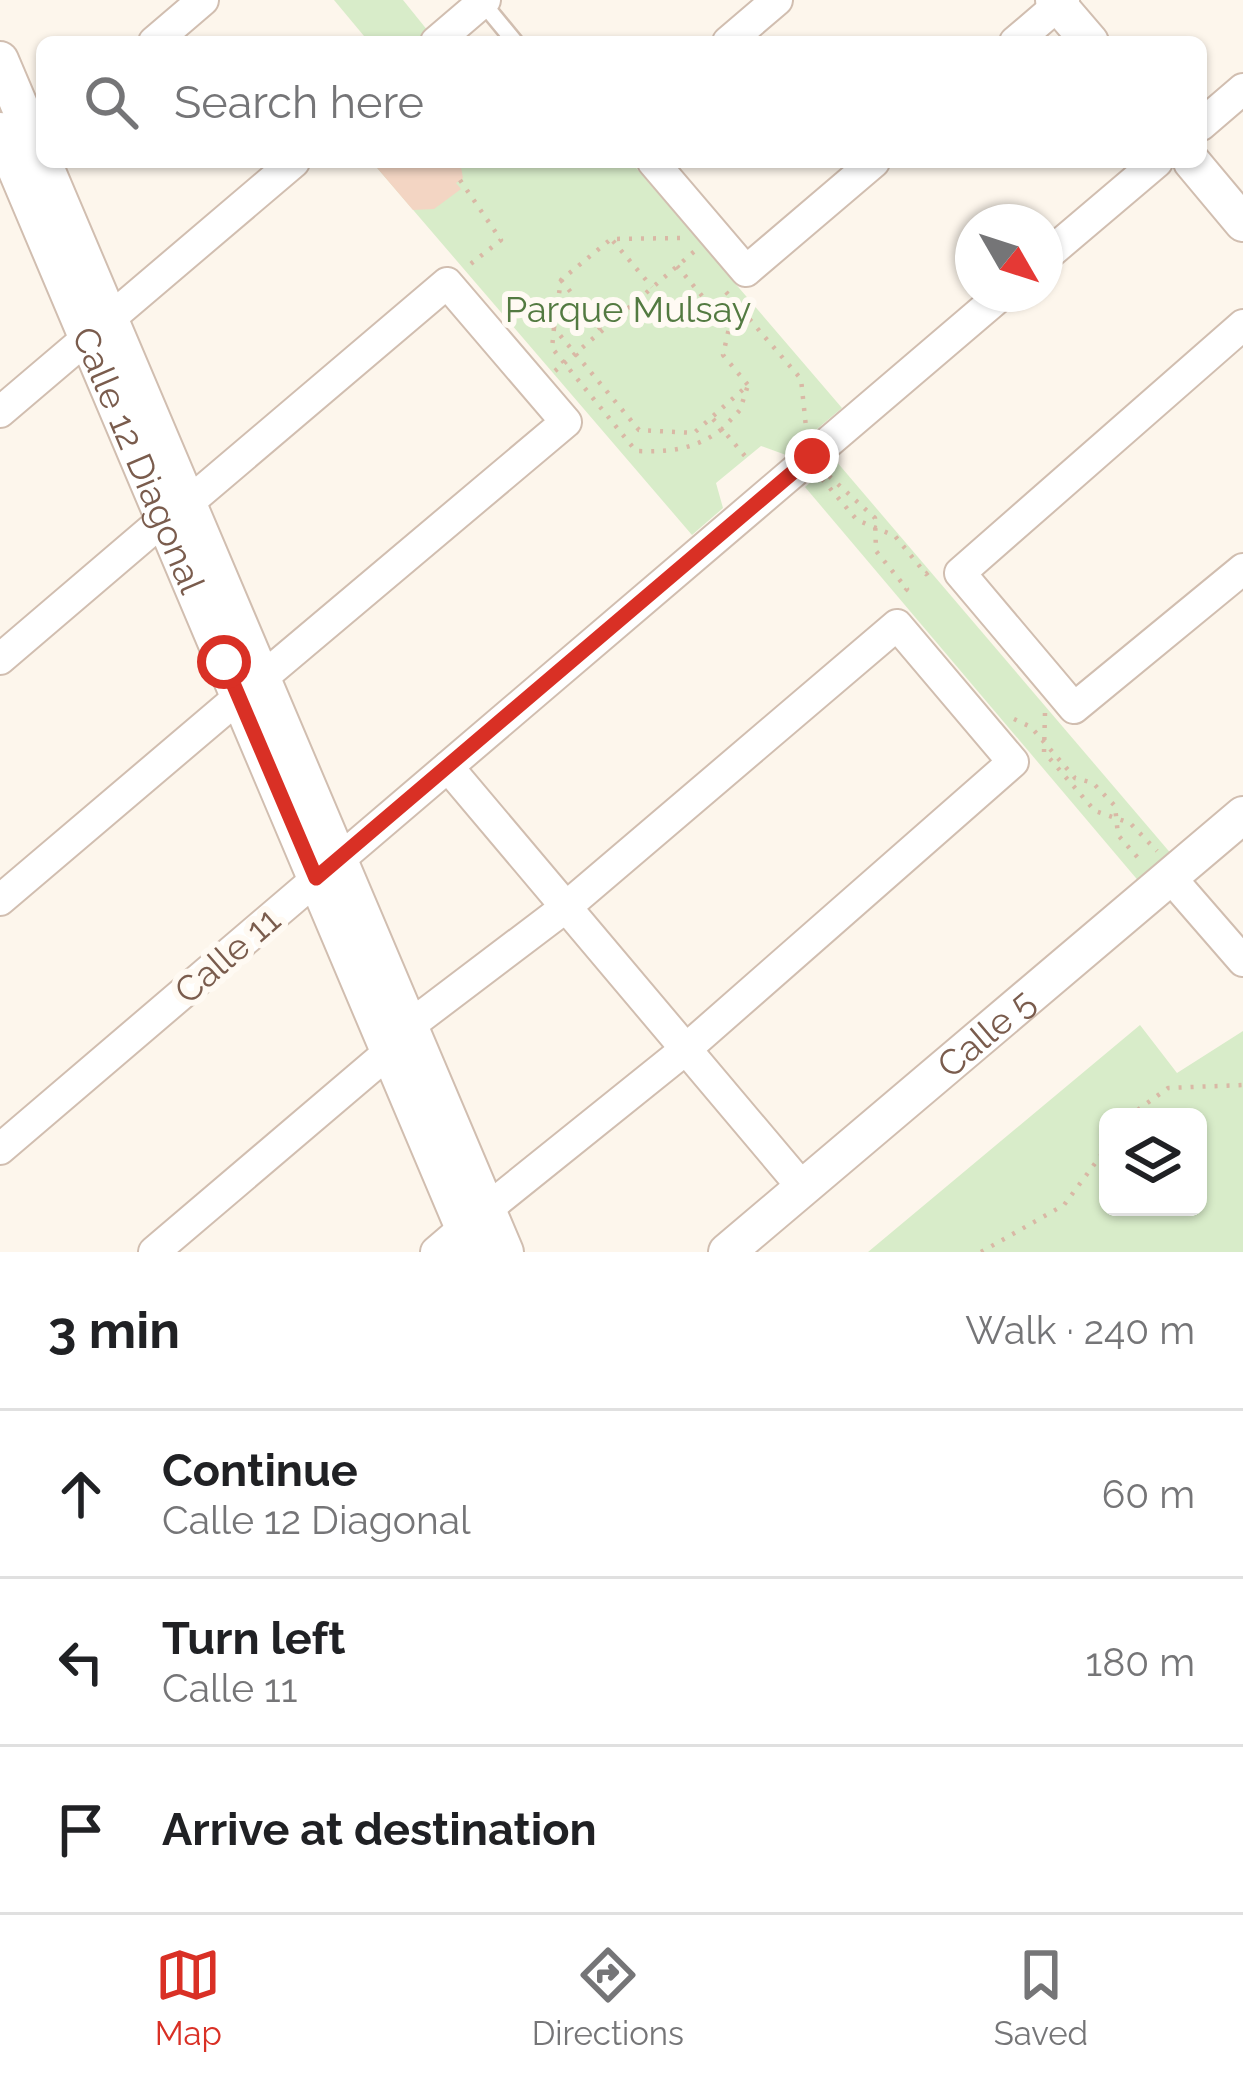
<!DOCTYPE html>
<html lang="en">
<head>
<meta charset="utf-8">
<style>
	:root { --surface:#fff; --page:#f2f2f2; --text:#202124; --muted:#757577; --line:#e0e0e0; --accent:#d93025 }
	body { margin:0; font-family:Raleway,sans-serif; background:var(--page); color:var(--text) }
	.controls { position:absolute; right:36px; bottom:36px; display:grid; overflow:hidden; border-radius:18px; box-shadow:0 3px 9px #0004 }
	.controls button { width:108px; height:108px; display:grid; place-items:center; padding:0; border:0; border-bottom:3px solid var(--line); background:var(--surface); color:var(--text); font:60px sans-serif }
	.compass { position:absolute; left:955px; top:204px; width:108px; height:108px; border-radius:50%; background:var(--surface); box-shadow:0 3px 9px #0004; rotate:129deg }
	.stop { position:absolute; width:36px; height:36px; margin:-27px; border:9px solid #d93025; border-radius:50%; background:#fff }
	.stop.end { background:#d93025; border-color:#fff; box-shadow:0 3px 12px #0008 }
	.list { margin:0; padding:0; list-style:none }
	h2 { display:flex; justify-content:space-between; align-items:center; height:156px; margin:0; padding:0 48px; font-size:51px }
	h2 small { font-size:39px; font-weight:400; color:var(--muted) }
	.list li { display:grid; grid-template-columns:78px 1fr auto; gap:36px; align-items:center; box-sizing:border-box; height:168px; padding:0 48px; border-top:3px solid var(--line) }
	.list b { display:block; font-size:45px; white-space:nowrap }
	.list p { margin:0; font-size:39px; white-space:nowrap; color:var(--muted) }
	.list em { font-size:39px; font-style:normal; color:var(--muted) }
	.icon { flex:none; width:66px; height:66px; fill:none; stroke:currentColor; stroke-width:2; stroke-linecap:round; stroke-linejoin:round }
	.map { position:relative; flex:none; width:1243px; height:1252px; overflow:hidden }
	.search { position:absolute; background:var(--surface); box-shadow:0 3px 9px #0004; left:36px; right:36px; top:36px; height:132px; display:flex; align-items:center; gap:30px; box-sizing:border-box; padding:0 42px; border-radius:18px; color:var(--muted); font-size:45px }
	.sheet { height:660px; background:var(--surface) }
	nav { display:flex; justify-content:space-around; align-items:center; box-sizing:border-box; height:168px; border-top:3px solid var(--line); background:var(--surface); font-size:33px; color:var(--muted) }
	nav a { display:grid; justify-items:center; gap:6px }
	nav .on { color:var(--accent) }
	.map>svg:first-child { display:block }
</style>
</head>
<body>
<div class="map">
<svg width="1243" height="1252" viewBox="0 0 1243 1252">
	<rect width="100%" height="100%" fill="#fdf6ec"/>
	<g fill="#d8ecc9" fill-rule="evenodd">
		<polygon points="334,0 403,0 428,31 415,42 369,42"/>
		<polygon points="372,162 631,162 842,408 786,455 761,446 716,483 723,508 692,535"/>
		<polygon points="836,461 1173,856 1141,884 805,487"/>
		<path d="M1140,1025L1177,1073L1243,1031V1252H868ZM1108,1117H1198V1207H1108Z"/>
	</g>
	<polygon fill="#f3d5c3" points="372,162 460,162 463,178 456,183 461,189 434,209 413,210"/>
	<g fill="none" stroke-linecap="round" stroke-linejoin="round">
		<g stroke="#d1beb0" stroke-width="20">
			<polyline id="service" points="482,2 515,42"/>
		</g>
		<g stroke="#d1beb0" stroke-width="34">
			<g id="minor">
				<polyline points="154,42 203,0"/>
				<polyline points="436,42 485,0"/>
				<polyline points="728,42 777,0"/>
				<polyline points="1015,42 1064,0"/>
				<polyline points="1201,125 1243,89"/>
				<polyline points="653,162 746,271 874,162"/>
				<polyline points="1045,257 1157,162"/>
				<polyline points="1243,325 960,573 1074,708 1243,569"/>
				<polyline points="0,412 294,162"/>
				<polyline points="188,503 447,283 566,422 262,678"/>
				<polyline points="0,659 164,519"/>
				<polyline points="448,767 803,1188"/>
				<polyline points="1170,877 1243,961"/>
				<polyline points="0,900 239,697"/>
				<polyline points="409,1026 566,907 897,625 1013,762 686,1049 487,1209"/>
				<polyline points="0,1149 1002,294"/>
				<polyline points="154,1252 389,1052"/>
				<polyline points="436,1252 464,1228"/>
			</g>
		</g>
		<g stroke="#d1beb0" stroke-width="40">
			<g id="tertiary">
				<polyline points="1054,0 1090,42"/>
				<polyline points="0,60 42,159"/>
				<path id="s1" d="M0,131L474,1252"/>
				<polyline points="43,162 505,1252"/>
				<polyline points="1192,162 1243,223"/>
				<path id="s2" d="M727,1252L1243,815"/>
			</g>
		</g>
		<g stroke="#d9b8a5" stroke-width="4.5" stroke-dasharray="3 9" stroke-linecap="butt">
			<polyline points="460,180 501,240 468,266"/>
			<polyline points="680,238 611,239 561,280 554,328 639,430 694,433 748,385"/>
			<polyline points="613,241 652,287"/>
			<polyline points="677,266 729,328 723,355 748,385"/>
			<polyline points="561,280 602,331"/>
			<polyline points="726,292 801,379 806,427"/>
			<path d="M554,328L552,348L636,451C669,452 695,450 722,429L745,456"/>
			<polyline points="555,371 696,250"/>
			<polyline points="713,419 722,429 740,410 748,385"/>
			<polyline points="829,476 875,518 876,551 907,589 900,596"/>
			<polyline points="822,479 857,520 895,536 926,574 932,569"/>
			<polyline points="1045,713 1044,752 1095,811 1130,823 1157,851"/>
			<polyline points="1014,719 1031,727 1075,778 1093,783 1115,806 1118,835 1140,860"/>
			<polyline points="1128,1117 1168,1088 1243,1085"/>
			<polyline points="981,1252 1064,1205 1108,1146"/>
		</g>
		<use href="#service" stroke="#fff" stroke-width="15"/>
		<use href="#minor" stroke="#fff" stroke-width="30"/>
		<use href="#tertiary" stroke="#fff" stroke-width="36"/>
	</g>
	<g fill="none" stroke-linecap="round" stroke-linejoin="round">
		<polyline stroke="#d93025" stroke-width="15" points="224,662 316,878 812,456"/>
	</g>
	<g text-anchor="middle" dominant-baseline="central" stroke-width="12" stroke-linejoin="round" paint-order="stroke">
		<g font-size="36" fill="#537a41" stroke="#fffaf3">
			<text x="628" y="309">Parque Mulsay</text>
		</g>
		<g font-size="36" fill="#7a5c4d" stroke="#fffaf3">
			<text stroke="none"><textPath href="#s1" startOffset="357">Calle 12 Diagonal</textPath></text>
			<text transform="translate(227 955) rotate(-41)">Calle 11</text>
			<text stroke="none"><textPath href="#s2" startOffset="339">Calle 5</textPath></text>
		</g>
	</g>
</svg>
<div class="controls">
<button><svg class="icon" aria-label="layers" viewBox="0 0 24 24"><path d="M12 4l9 5-9 5-9-5zM3 14l9 5 9-5"/></svg></button>
</div>
<svg class="compass" viewBox="-18 -18 36 36"><path d="M0-13l5 13h-10z" fill="#e53935"/><path d="M0 13l5-13h-10z" fill="#757577"/></svg>
<div class="stop" style="left:224px;top:662px"></div>
<div class="stop end" style="left:812px;top:456px"></div>
<div class="search"><svg class="icon" aria-label="search" viewBox="0 0 24 24"><circle cx="10" cy="10" r="6"/><path d="M15 15l6 6"/></svg>Search here</div>
</div>
<section class="sheet">
<h2>3 min<small>Walk · 240 m</small></h2>
<ul class="list">
<li><svg class="icon" aria-label="ahead" viewBox="0 0 24 24"><path d="M12 20V5M6 11l6-6 6 6"/></svg><div><b>Continue</b><p>Calle 12 Diagonal</p></div><em>60 m</em></li>
<li><svg class="icon" aria-label="left" viewBox="0 0 24 24"><path d="M17 20v-9H6M10 6l-5 5 5 5"/></svg><div><b>Turn left</b><p>Calle 11</p></div><em>180 m</em></li>
<li><svg class="icon" aria-label="arrive" viewBox="0 0 24 24"><path d="M6 21V4h12l-3 4 3 4H6"/></svg><div><b>Arrive at destination</b></div></li>
</ul>
</section>
<nav>
<a class="on"><svg class="icon" aria-label="map" viewBox="0 0 24 24"><path d="M3 6l6-2 6 2 6-2v14l-6 2-6-2-6 2zM9 4v14M15 6v14"/></svg>Map</a>
<a><svg class="icon" aria-label="directions" viewBox="0 0 24 24"><path d="M12 3l9 9-9 9-9-9zM9 14v-3h6M13 9l2 2-2 2"/></svg>Directions</a>
<a><svg class="icon" aria-label="saved" viewBox="0 0 24 24"><path d="M7 4h10v16l-5-4-5 4z"/></svg>Saved</a>
</nav>
</body>
</html>
